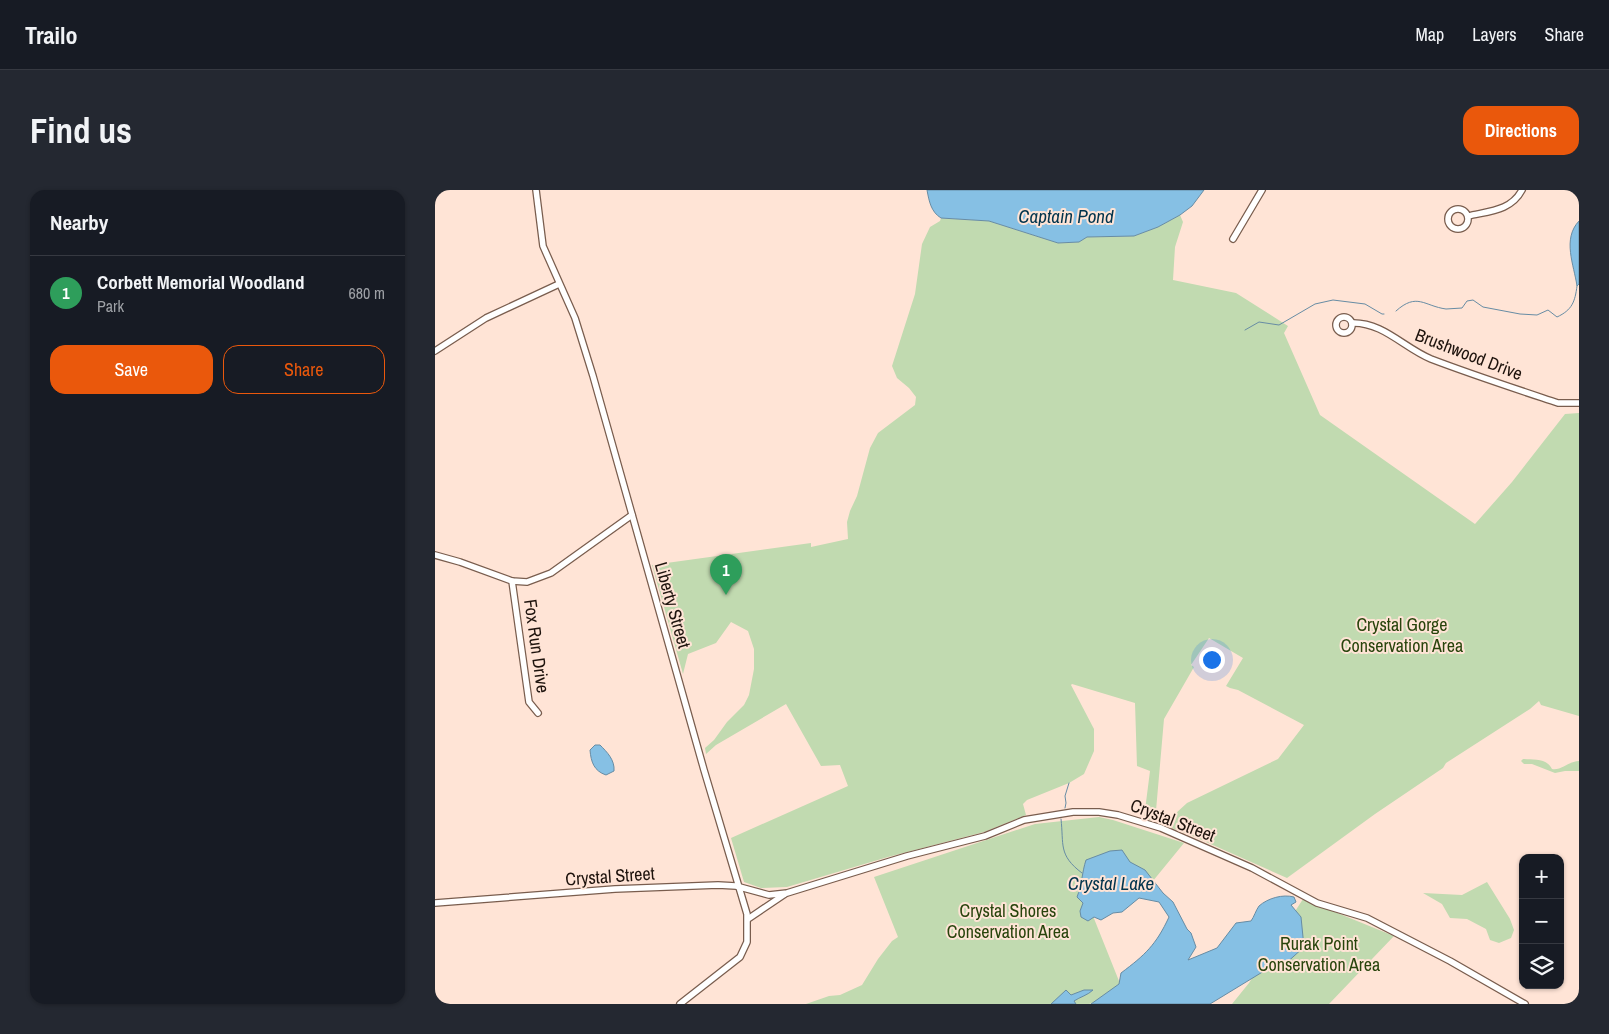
<!DOCTYPE html>
<html lang="en">
<head>
<meta charset="utf-8">
<style>
	:root { --surface:#171b24; --page:#242831; --text:#f1f3f6; --muted:#9ea1a6; --line:#363941; --accent:#ea580c }
	body { margin:0; font-family:"Archivo Narrow",sans-serif; background:var(--page); color:var(--text) }
	.controls { position:absolute; right:15px; bottom:15px; display:grid; overflow:hidden; border-radius:10px; box-shadow:0 1px 4px #0004 }
	.controls button { width:45px; height:45px; display:grid; place-items:center; padding:0; border:0; border-bottom:1px solid var(--line); background:var(--surface); color:var(--text); font:25px sans-serif }
	.you { position:absolute; left:776px; top:469px; width:18px; height:18px; margin:-12px; border:4px solid #fff; border-radius:50%; background:#1a73e8; box-shadow:0 0 0 8px #1a73e833 }
	.badge { display:grid; place-items:center; width:32px; height:32px; border-radius:50%; background:var(--accent); color:#fff; font-size:16px; font-weight:700 }
	.pin { position:absolute; translate:-50% -41px; filter:drop-shadow(0 1px 2px #0008) }
	.pin::after { content:''; position:absolute; top:26px; width:18px; height:15px; background:inherit; clip-path:polygon(0 0,100% 0,50% 100%) }
	.list { margin:0; padding:0; list-style:none }
	h2 { display:flex; justify-content:space-between; align-items:center; height:65px; margin:0; padding:0 20px; font-size:21px }
	h2 small { font-size:16px; font-weight:400; color:var(--muted) }
	.list li { display:grid; grid-template-columns:32px 1fr auto; gap:15px; align-items:center; box-sizing:border-box; height:75px; padding:0 20px; border-top:1px solid var(--line) }
	.list b { display:block; font-size:19px; white-space:nowrap }
	.list p { margin:0; font-size:16px; white-space:nowrap; color:var(--muted) }
	.list em { font-size:16px; font-style:normal; color:var(--muted) }
	.actions { display:flex; gap:10px; padding:15px 20px }
	.actions a { flex:1; padding:11px 0; border:1px solid var(--accent); border-radius:15px; text-align:center; font-size:18px; color:var(--accent) }
	.actions .main { background:var(--accent); color:#fff }
	.icon { flex:none; width:28px; height:28px; fill:none; stroke:currentColor; stroke-width:2; stroke-linecap:round; stroke-linejoin:round }
	.map { position:relative; flex:none; width:1144px; height:814px; overflow:hidden; border-radius:15px }
	header { display:flex; align-items:center; gap:30px; box-sizing:border-box; height:70px; padding:0 25px; background:var(--surface); border-bottom:1px solid var(--line) }
	header strong { font-size:24px }
	nav { display:flex; gap:28px; margin-inline-start:auto; font-size:18px }
	.intro { display:flex; align-items:center; justify-content:space-between; box-sizing:border-box; height:120px; padding:0 30px }
	h1 { margin:0; font-size:35px }
	.button { padding:12px 22px; border-radius:15px; background:var(--accent); color:#fff; font-size:18px; font-weight:700 }
	main { display:flex; gap:30px; padding:0 30px }
	aside { flex:1; background:var(--surface); border-radius:15px; box-shadow:0 1px 4px #0004 }
	.map>svg:first-child { display:block }
</style>
</head>
<body>
<header>
<strong>Trailo</strong>
<nav><a>Map</a><a>Layers</a><a>Share</a></nav>
</header>
<div class="intro"><h1>Find us</h1><a class="button">Directions</a></div>
<main>
<aside>
<h2>Nearby<small></small></h2>
<ul class="list">
<li><span class="badge" style="background:#2e9e5b">1</span><div><b>Corbett Memorial Woodland</b><p>Park</p></div><em>680 m</em></li>
</ul>
<div class="actions"><a class="main">Save</a><a>Share</a></div>
</aside>
<div class="map">
<svg width="1144" height="814" viewBox="0 0 1144 814">
	<rect width="100%" height="100%" fill="#ffe4d6"/>
	<g fill="#c1dab0">
		<polygon points="745,25 748,32 740,57 738,90 801,103 853,136 849,143 885,225 1040,334 1077,292 1130,224 1144,223 1144,526 1106,515 1104,511 1095,519 1011,573 1008,578 940,624 852,688 753,644 728,635 752,613 843,569 869,535 803,500 795,498 791,496 808,468 774,448 756,475 759,477 729,529 720,632 709,628 715,581 702,576 700,513 637,494 636,495 659,539 659,561 649,584 634,593 592,610 588,614 591,625 549,642 453,667 352,697 326,698 309,692 296,648 413,596 405,575 386,576 351,514 281,555 271,564 270,558 279,550 292,532 309,515 314,505 319,479 319,459 313,441 296,432 281,453 253,464 248,484 217,375 376,353 376,357 413,349 412,332 415,321 422,306 435,258 443,243 480,215 481,207 474,198 462,188 457,176 480,104 487,54 495,37 505,31 506,28 554,31 623,53 644,52 652,47 699,46 723,37"/>
		<path d="M1088,569C1098,570 1112,568 1117,579C1126,581 1134,571 1144,571V581H1130L1120,583L1097,574H1089L1086,571Z"/>
		<polygon points="664,627 678,630 749,653 713,697 658,726 686,796 665,811 654,814 371,814 394,806 405,805 427,795 443,769 457,751 463,747 439,687 600,634"/>
		<polygon points="1052,692 1075,729 1079,740 1076,748 1064,753 1055,750 1051,739 1032,729 1015,728 1007,714 988,703 1027,705"/>
		<polygon points="868,709 959,746 894,814 797,814 814,793"/>
	</g>
	<g fill="#86c0e4" stroke="#678ca4">
		<path d="M492,0H769L757,16L745,25L723,37L699,46L652,47L644,52L623,53L554,31L506,28C496,22 494,11 492,0Z"/>
		<path d="M1144,31V94L1142,96C1139,75 1127,49 1144,31Z"/>
		<path d="M160,555H165C172,562 180,570 179,581L171,585C159,581 156,572 155,560Z"/>
		<path d="M687,660L695,672L710,680L728,703L738,712L752,739L756,743L761,757L753,770L782,758L801,733L816,731C819,727 821,720 824,716C833,708 848,704 859,707L861,712L856,715L866,727L869,757L848,776L834,778L775,814H656L684,794L686,783C710,765 721,755 734,727L724,712L704,708L687,722L678,723L666,730L659,727L653,731L646,727L645,721L648,713L642,707C647,695 647,682 651,670L675,661Z"/>
		<path d="M631,800L636,805L649,800H658C653,805 645,807 639,811L641,814H616Z"/>
	</g>
	<g fill="none" stroke-linecap="round" stroke-linejoin="round">
		<g stroke="#678ca4" stroke-width="1">
			<path d="M961,121C982,102 989,116 1011,119C1016,119 1022,118 1027,118L1032,111L1038,110L1048,117L1085,124L1102,125L1113,120L1122,127C1137,120 1140,112 1142,96"/>
			<polyline points="810,140 824,132 844,135 880,114 898,110 930,114 947,124 949,124"/>
			<polyline points="630,618 631,613 630,606 634,593"/>
			<path d="M626,629C629,655 623,665 647,683"/>
		</g>
		<g stroke="#795d4e" stroke-width="8">
			<g id="minor">
				<polyline points="101,0 108,56 140,128 158,186 269,580 312,724 312,752 305,767 245,814"/>
				<circle cx="1023" cy="29" r="10"/>
				<path d="M1033,26C1054,21 1076,21 1087,0"/>
				<polyline points="798,49 827,0"/>
				<circle cx="909" cy="135" r="8"/>
				<path d="M917,133C948,132 969,158 996,169C1038,185 1081,199 1123,213H1144"/>
				<polyline points="0,161 51,128 124,94"/>
				<polyline points="0,365 25,372 77,391 92,392 116,383 197,325"/>
				<polyline points="77,391 94,512 103,523"/>
				<polyline points="0,713 180,699 283,695 301,696 334,705 352,703 472,666 550,646 589,630 638,622 664,622 683,625 726,638 817,678 882,713 932,728 1015,771 1090,814"/>
				<polyline points="313,729 350,704"/>
			</g>
		</g>
		<use href="#minor" stroke="#fff" stroke-width="5.5"/>
	</g>
	<g text-anchor="middle" dominant-baseline="central" stroke-width="4" stroke-linejoin="round" paint-order="stroke">
		<g font-size="18" fill="#1e130d" stroke="#ffe4d6">
			<text transform="translate(1034 164) rotate(21)">Brushwood Drive</text>
			<text transform="translate(238 415) rotate(74)">Liberty Street</text>
			<text transform="translate(102 456) rotate(82)">Fox Run Drive</text>
			<text transform="translate(738 630) rotate(21)">Crystal Street</text>
			<text transform="translate(175 686) rotate(-4)">Crystal Street</text>
		</g>
		<g font-size="18" fill="#28440c" stroke="#ffe4d6">
			<text x="967" y="434">Crystal Gorge<tspan x="967" dy="21">Conservation Area</tspan></text>
			<text x="573" y="720">Crystal Shores<tspan x="573" dy="21">Conservation Area</tspan></text>
			<text x="884" y="753">Rurak Point<tspan x="884" dy="21">Conservation Area</tspan></text>
		</g>
		<g font-size="19" font-style="italic" fill="#02344d" stroke="#ffe4d6">
			<text x="631" y="26">Captain Pond</text>
			<text x="676" y="693">Crystal Lake</text>
		</g>
	</g>
</svg>
<div class="controls">
<button>+</button>
<button>−</button>
<button><svg class="icon" aria-label="layers" viewBox="0 0 24 24"><path d="M12 4l9 5-9 5-9-5zM3 14l9 5 9-5"/></svg></button>
</div>
<div class="you"></div>
<div class="pin badge" style="left:291px;top:405px;background:#2e9e5b">1</div>
</div>
</main>
</body>
</html>
